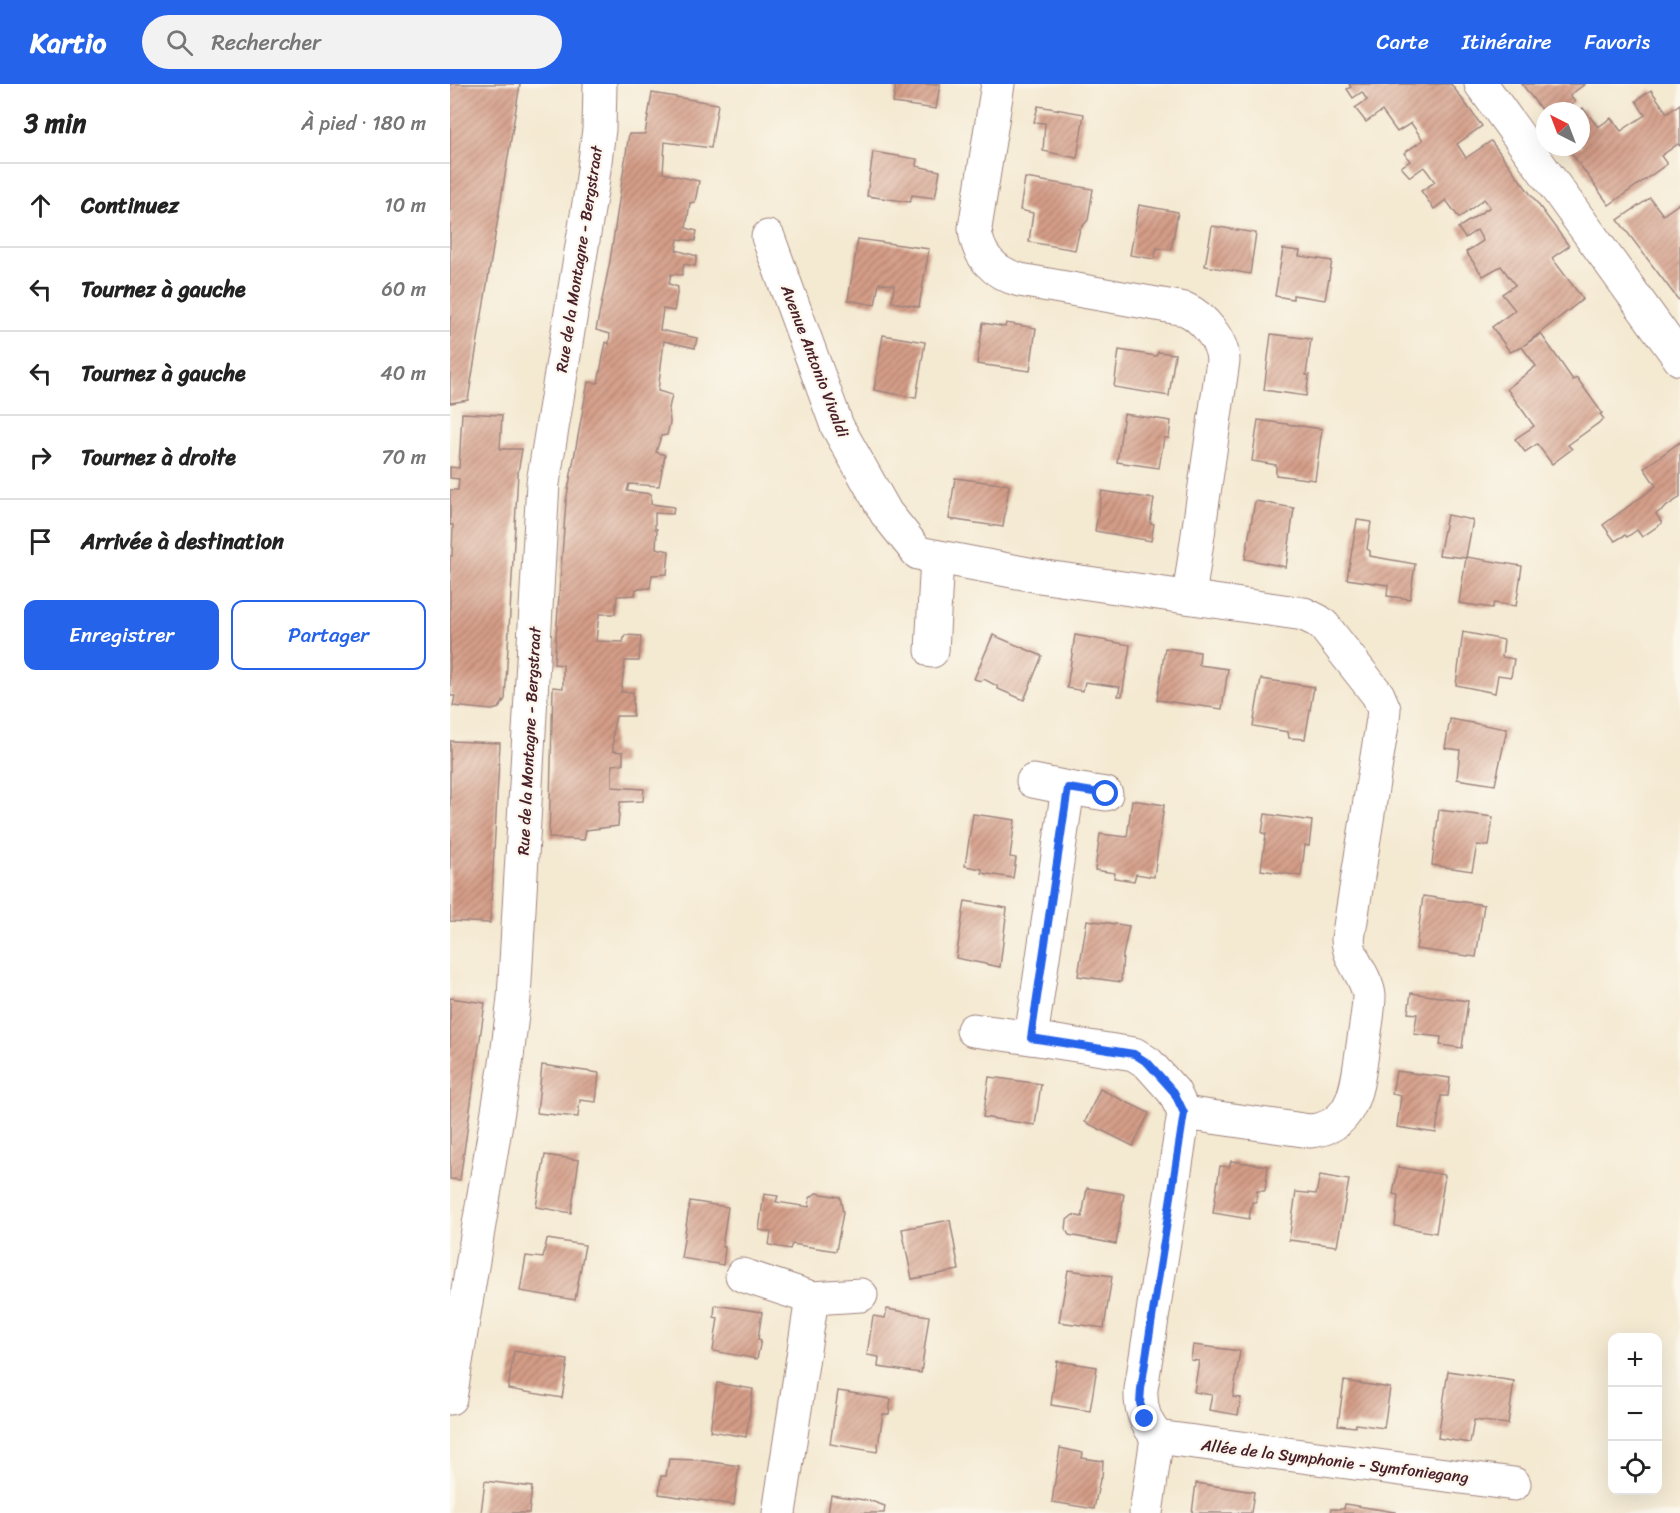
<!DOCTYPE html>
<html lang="fr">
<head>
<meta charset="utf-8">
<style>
	:root { --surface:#fff; --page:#f2f2f2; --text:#222; --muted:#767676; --line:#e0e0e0; --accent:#2563eb }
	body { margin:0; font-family:Sriracha,sans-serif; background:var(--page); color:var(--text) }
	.controls { position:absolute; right:18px; bottom:18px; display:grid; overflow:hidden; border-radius:12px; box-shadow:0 6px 24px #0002 }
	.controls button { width:54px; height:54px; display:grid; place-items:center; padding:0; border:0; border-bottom:2px solid var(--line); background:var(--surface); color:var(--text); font:30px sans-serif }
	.compass { position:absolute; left:1086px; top:18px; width:54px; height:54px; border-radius:50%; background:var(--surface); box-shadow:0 6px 24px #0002; rotate:318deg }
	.stop { position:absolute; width:18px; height:18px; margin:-14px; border:4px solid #2563eb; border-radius:50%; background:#fff }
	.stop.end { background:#2563eb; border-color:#fff; box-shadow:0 2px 6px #0008 }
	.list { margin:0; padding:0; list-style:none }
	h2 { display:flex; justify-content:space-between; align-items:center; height:78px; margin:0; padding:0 24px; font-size:26px }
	h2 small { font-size:20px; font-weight:400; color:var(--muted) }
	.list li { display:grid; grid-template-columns:39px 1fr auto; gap:18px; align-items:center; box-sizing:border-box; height:84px; padding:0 24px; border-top:2px solid var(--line) }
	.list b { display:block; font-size:22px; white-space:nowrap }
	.list em { font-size:20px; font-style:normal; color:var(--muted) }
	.actions { display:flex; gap:12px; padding:18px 24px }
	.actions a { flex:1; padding:14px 0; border:2px solid var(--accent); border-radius:12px; text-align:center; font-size:21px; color:var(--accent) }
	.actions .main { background:var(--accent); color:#fff }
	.icon { flex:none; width:33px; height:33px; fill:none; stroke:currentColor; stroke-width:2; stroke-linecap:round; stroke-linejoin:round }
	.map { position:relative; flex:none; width:1230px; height:1429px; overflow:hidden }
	header { display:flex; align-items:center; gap:36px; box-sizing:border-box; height:84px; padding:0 30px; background:var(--accent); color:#fff }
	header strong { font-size:28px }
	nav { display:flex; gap:33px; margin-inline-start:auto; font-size:21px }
	.search { width:420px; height:54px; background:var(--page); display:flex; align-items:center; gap:15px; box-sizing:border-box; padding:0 21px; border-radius:33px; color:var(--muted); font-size:22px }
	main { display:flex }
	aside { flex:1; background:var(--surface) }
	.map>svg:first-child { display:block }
</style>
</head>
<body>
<header>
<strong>Kartio</strong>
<div class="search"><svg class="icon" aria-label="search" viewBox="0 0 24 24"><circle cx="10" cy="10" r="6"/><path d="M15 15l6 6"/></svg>Rechercher</div>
<nav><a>Carte</a><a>Itinéraire</a><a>Favoris</a></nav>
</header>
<main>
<aside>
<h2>3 min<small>À pied · 180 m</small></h2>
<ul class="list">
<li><svg class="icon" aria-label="ahead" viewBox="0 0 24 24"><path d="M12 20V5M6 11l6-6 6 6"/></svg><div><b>Continuez</b></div><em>10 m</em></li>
<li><svg class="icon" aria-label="left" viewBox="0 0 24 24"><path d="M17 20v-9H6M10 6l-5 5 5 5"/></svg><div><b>Tournez à gauche</b></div><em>60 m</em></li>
<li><svg class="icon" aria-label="left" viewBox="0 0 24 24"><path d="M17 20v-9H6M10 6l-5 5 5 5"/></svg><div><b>Tournez à gauche</b></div><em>40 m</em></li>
<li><svg class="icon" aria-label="right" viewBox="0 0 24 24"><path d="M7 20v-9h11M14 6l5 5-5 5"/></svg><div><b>Tournez à droite</b></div><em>70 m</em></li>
<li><svg class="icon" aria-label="arrive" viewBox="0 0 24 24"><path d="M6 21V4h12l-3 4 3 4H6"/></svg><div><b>Arrivée à destination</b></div></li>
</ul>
<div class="actions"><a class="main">Enregistrer</a><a>Partager</a></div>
</aside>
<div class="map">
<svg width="1230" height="1429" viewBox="0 0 1230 1429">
	<defs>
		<pattern id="building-hatch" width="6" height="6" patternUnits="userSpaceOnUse" patternTransform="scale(1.5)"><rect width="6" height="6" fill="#d49d87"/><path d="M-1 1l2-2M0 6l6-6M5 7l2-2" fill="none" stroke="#ae7f6f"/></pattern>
	</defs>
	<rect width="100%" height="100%" fill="#fbf7ec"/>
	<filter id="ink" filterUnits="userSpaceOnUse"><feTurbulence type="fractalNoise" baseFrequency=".0167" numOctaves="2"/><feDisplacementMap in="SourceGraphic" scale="12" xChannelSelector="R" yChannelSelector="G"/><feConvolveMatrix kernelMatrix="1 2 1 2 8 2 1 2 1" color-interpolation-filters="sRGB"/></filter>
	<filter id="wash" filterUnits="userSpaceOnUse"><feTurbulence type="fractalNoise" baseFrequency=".008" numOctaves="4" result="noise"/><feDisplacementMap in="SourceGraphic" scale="24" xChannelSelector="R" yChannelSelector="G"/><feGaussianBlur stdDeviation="1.35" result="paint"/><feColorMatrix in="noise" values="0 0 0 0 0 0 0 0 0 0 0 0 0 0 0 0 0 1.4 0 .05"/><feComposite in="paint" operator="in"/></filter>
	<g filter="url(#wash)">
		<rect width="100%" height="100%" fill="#f4e9d1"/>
		<g id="blocks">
			<g fill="url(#building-hatch)">
				<polygon points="0,0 70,0 18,316 0,319"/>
				<polygon points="446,0 490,0 486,25 443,19"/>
				<polygon points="899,0 1001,0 1032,42 1007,60 1016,74 1041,57 1119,162 1102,174 1133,215 1073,262 1091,250 1123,296 1127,294 1152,329 1150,330 1154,335 1118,361 1122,365 1102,380 1087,360 1075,368 1065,355 1084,342 1057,305 1086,282 1072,263 1060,268 1042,243 1065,226 1052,210 1065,201 1051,182 1033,192 1016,168 1033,157 1027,146 1015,154 1008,144 1040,123 1034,115 1009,134 996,116 984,125 971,107 985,98 974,83 960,93 951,83 960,77 954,69 973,56 961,39 947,48 932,27 916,38 905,24 917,16 912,8 903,14 897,5 901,3"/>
				<polygon points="1072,0 1135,0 1120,11 1125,18 1112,27 1095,27 1095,31"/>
				<polygon points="1201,6 1217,29 1230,20 1230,62 1228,60 1211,72 1217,80 1159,121 1117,63 1131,63 1131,26 1133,24 1148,43 1161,34 1171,47 1195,31 1186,17"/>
				<polygon points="202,9 268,20 261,64 215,58 213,89 249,97 245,118 240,119 236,144 247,147 245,157 228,155 226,166 247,172 245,182 234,180 232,191 221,190 219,200 228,203 224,227 213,225 210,246 247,254 245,264 214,257 208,307 222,311 219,324 220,339 217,351 211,352 206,368 215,371 209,402 179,400 177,407 201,410 201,420 224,423 223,430 205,429 205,445 207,445 206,464 219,467 217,490 202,491 200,504 186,505 185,511 167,512 165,530 149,530 146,557 173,558 175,551 191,552 189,577 175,577 171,608 183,608 183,632 166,632 163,644 163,667 173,668 173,680 162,681 162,703 194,705 193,717 170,718 168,742 136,746 134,756 99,754 103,603 113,604 113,581 104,580 116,417 138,298 148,299 156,258 159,260 160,250 146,246 160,177 179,50 195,50"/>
				<polygon points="588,22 634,30 627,74 593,67 595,39 584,38"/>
				<polygon points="423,68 467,75 466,82 490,87 485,114 462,111 460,118 417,112"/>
				<polygon points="575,94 643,105 638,136 630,145 625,166 579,158 583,129 570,126"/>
				<polygon points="1200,114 1213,131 1230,119 1230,218 1168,136"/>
				<polygon points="689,121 728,128 721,166 707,164 704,175 680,171"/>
				<polygon points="762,142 806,149 800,190 755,182"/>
				<polygon points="408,155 479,165 469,223 442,218 444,201 429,199 425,221 398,216"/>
				<polygon points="833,165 850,167 849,172 882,177 875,216 843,211 843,215 825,212"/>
				<polygon points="533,239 555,243 556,239 586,244 580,287 527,280"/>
				<polygon points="821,250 861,255 856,291 859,291 856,312 814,306"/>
				<polygon points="433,251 475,258 466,314 424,306"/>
				<polygon points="669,266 706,272 708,268 725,270 719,312 664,303"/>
				<polygon points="12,329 52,331 50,365 72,365 68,389 55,615 49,624 42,626 3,622 5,612 0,612 0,472 2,472 3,441 0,441 0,406 8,406 9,395 0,394 0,383 9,384"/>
				<polygon points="674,330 721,337 719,354 714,354 709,384 667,378"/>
				<polygon points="808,336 872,345 865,396 826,391 826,381 802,377"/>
				<polygon points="1230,358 1230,413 1206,430 1212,439 1192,453 1187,446 1177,453 1175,451 1165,457 1153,441 1206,402 1194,384"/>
				<polygon points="505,394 559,401 553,443 499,435"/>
				<polygon points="652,407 704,415 700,439 704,440 701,457 645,447"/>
				<polygon points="805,417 844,424 836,483 795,475"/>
				<polygon points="997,431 1023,436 1016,473 1072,482 1066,522 1044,519 1042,524 1009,519 1016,474 989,471"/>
				<polygon points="907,436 921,438 917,465 920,467 920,472 965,480 960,515 937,512 938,501 897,495"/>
				<polygon points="1013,548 1054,556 1052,573 1064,575 1061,593 1048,591 1045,609 1006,601"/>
				<polygon points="543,551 592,572 574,616 548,605 547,602 534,595 531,597 524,595"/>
				<polygon points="625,551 680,561 672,612 668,612 670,603 635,598 633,607 617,604"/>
				<polygon points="715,564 750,568 749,581 778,585 772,625 707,616"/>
				<polygon points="811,595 864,603 855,655 839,654 838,648 803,642"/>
				<polygon points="1000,635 1057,645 1045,701 1007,695 1010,666 995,664"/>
				<polygon points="0,657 50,659 40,839 0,837"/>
				<polygon points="682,716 714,721 704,793 686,790 684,797 664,794 665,789 645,786 650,750 677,753"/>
				<polygon points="989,726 1043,733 1039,762 1027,761 1022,787 982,781"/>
				<polygon points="523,730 565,736 560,773 566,774 563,794 532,789 532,785 515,782"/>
				<polygon points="815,730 862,737 859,762 855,761 851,792 811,786 816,750 812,749"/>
				<polygon points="973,812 1034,821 1026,873 966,865"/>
				<polygon points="515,817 557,824 550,883 506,874"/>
				<polygon points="637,836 679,842 673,871 671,898 628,892"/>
				<polygon points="961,909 1018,917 1012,964 990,961 991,953 964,950 967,930 958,929"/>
				<polygon points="0,914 35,919 10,1096 0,1095"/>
				<polygon points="92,981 149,989 146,1018 130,1016 128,1033 87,1029"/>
				<polygon points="946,987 1000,994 998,1012 991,1012 986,1049 947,1043 951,1012 942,1010"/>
				<polygon points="539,993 591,1000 585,1041 533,1033"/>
				<polygon points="650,1005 699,1029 683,1062 635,1038"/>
				<polygon points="95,1071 129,1076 121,1129 86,1123"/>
				<polygon points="781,1077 818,1082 815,1107 807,1107 806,1118 802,1118 799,1135 763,1129 770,1082 779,1083"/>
				<polygon points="948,1083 995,1091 986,1149 945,1142 948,1111 943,1110"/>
				<polygon points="870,1091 899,1096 887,1162 839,1156 846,1108 866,1110"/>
				<polygon points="637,1104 674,1110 666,1160 619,1151 616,1146 617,1136 623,1131 632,1133"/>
				<polygon points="366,1109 390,1113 393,1129 386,1167 342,1160 340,1165 319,1161 321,1148 309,1146 314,1110 328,1112 326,1118 359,1123 360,1114"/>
				<polygon points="240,1117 278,1123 272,1163 275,1163 273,1181 231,1174"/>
				<polygon points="500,1136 509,1186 462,1195 452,1145"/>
				<polygon points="97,1155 135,1161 125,1216 70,1207 76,1172 93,1174"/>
				<polygon points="618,1186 662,1192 654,1244 609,1238"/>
				<polygon points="265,1221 312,1228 308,1255 311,1256 307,1275 263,1267 268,1234 264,1233"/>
				<polygon points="437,1225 479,1232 471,1289 428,1283 429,1273 417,1271 423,1232 435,1234"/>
				<polygon points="743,1261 790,1267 783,1313 791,1314 788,1331 759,1326 762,1311 744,1308 749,1277 741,1276"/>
				<polygon points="64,1267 118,1276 112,1314 58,1305"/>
				<polygon points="607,1277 647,1283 640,1327 601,1321"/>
				<polygon points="998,1287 1064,1297 1058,1340 1024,1336 1020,1359 988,1354"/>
				<polygon points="894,1297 940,1304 934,1344 906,1340 905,1343 888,1341"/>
				<polygon points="267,1299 303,1305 296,1353 260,1347"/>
				<polygon points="388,1307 441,1315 439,1330 433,1330 427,1368 380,1360"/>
				<polygon points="610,1364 633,1369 632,1374 653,1377 652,1394 650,1395 644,1425 602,1418"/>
				<polygon points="219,1375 247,1376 289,1382 284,1421 209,1410 211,1392 216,1392"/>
				<polygon points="35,1397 82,1403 79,1429 31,1429"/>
				<polygon points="746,1399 804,1408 801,1429 742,1429"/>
				<polygon points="381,1411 421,1417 435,1422 434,1429 378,1429"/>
				<polygon points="895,1420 945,1428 944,1429 880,1429 881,1425 894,1425"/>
			</g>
		</g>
	</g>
	<g filter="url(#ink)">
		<use href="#blocks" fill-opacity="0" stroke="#9f847e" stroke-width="1.5"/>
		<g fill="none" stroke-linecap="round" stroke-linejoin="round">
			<g stroke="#9f847e" stroke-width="35">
				<g id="minor">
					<path d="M548,0L525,144C527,172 544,189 570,196L735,225C753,233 773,257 773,277L739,513"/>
					<polyline points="1031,0 1230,275"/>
					<path d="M318,153L387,342L436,429L468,469L589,492L854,530L868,537L874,542L928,611L934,625L933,635L898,855C899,878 916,890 919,911C919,928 915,945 913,962C907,998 907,1043 860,1047L734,1029L691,1305C690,1325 695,1338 707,1353L696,1429"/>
					<polyline points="482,567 487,473"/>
					<polyline points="583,697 618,704 581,954 684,970 698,979 724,1008 734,1029"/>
					<polyline points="618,704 656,710"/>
					<polyline points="523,946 581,954"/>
					<polyline points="292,1191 362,1214 329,1429"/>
					<polyline points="362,1214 411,1211"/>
					<polyline points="0,1314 57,973 64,914 93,399 142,101 149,45 150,0"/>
					<polyline points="707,1353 1064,1400"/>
				</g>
			</g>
			<use href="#minor" stroke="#fff" stroke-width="33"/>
		</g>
	</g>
	<g fill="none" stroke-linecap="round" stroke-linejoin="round" filter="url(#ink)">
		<polyline stroke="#2563eb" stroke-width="8" points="656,710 618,704 581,954 684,970 698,979 724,1008 734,1029 691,1305 690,1319 695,1335"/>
	</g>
	<g text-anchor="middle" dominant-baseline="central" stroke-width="4.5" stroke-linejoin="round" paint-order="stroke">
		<g font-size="16" fill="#4a1f2b" stroke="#fbf7ec">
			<text transform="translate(129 175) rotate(-81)">Rue de la Montagne - Bergstraat</text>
			<text transform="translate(365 277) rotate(69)">Avenue Antonio Vivaldi</text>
			<text transform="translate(79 657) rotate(-87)">Rue de la Montagne - Bergstraat</text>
			<text transform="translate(885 1377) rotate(7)">Allée de la Symphonie - Symfoniegang</text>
		</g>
	</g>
</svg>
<div class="controls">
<button>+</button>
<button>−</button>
<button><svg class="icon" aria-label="locate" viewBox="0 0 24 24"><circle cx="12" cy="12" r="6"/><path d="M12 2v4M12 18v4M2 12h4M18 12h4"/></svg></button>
</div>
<svg class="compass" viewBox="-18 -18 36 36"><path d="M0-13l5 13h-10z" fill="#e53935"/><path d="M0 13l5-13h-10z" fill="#767676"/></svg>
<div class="stop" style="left:656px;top:710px"></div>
<div class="stop end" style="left:695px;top:1335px"></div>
</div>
</main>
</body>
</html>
